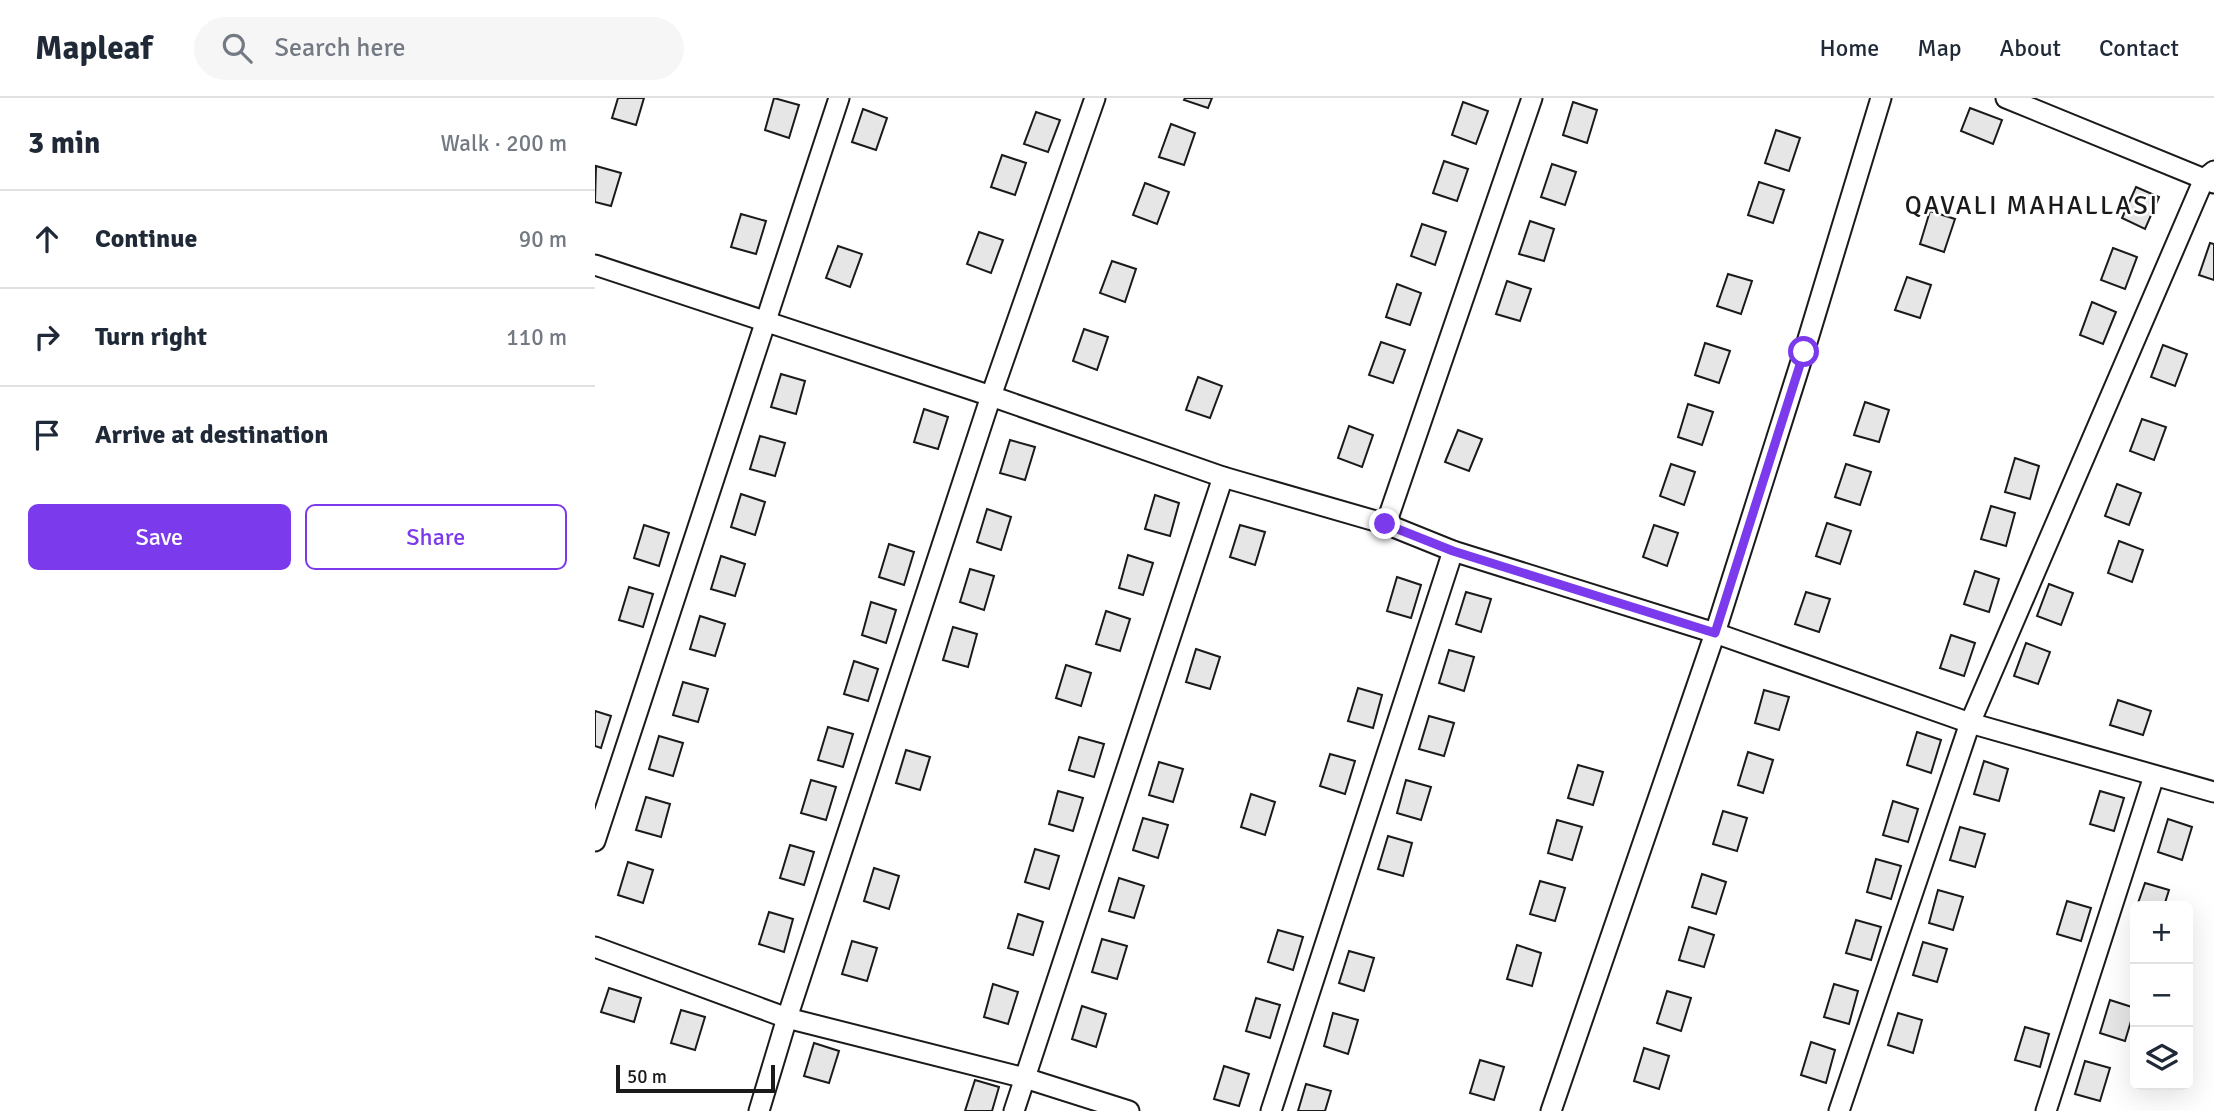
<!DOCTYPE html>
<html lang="en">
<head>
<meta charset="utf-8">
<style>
	:root { --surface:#fff; --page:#f6f6f7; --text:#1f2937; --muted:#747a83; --line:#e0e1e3; --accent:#7c3aed }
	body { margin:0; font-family:Signika,sans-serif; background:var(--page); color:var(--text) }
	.controls { position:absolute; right:21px; bottom:21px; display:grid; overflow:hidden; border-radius:10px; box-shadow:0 7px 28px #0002 }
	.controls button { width:63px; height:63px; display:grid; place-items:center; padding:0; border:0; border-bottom:2px solid var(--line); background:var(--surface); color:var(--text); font:35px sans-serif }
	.scale { position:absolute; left:21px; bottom:18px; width:159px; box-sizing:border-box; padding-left:7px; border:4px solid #1a1a1a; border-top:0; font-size:19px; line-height:24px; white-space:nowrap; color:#1a1a1a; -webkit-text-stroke:5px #fff; paint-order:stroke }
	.stop { position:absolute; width:21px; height:21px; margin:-16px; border:5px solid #7c3aed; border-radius:50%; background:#fff }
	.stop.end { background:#7c3aed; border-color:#fff; box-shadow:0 2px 7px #0008 }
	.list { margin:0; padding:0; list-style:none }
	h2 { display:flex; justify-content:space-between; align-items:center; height:91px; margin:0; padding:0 28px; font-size:30px }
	h2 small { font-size:23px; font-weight:400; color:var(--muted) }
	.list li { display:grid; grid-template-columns:46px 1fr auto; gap:21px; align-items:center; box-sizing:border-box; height:98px; padding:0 28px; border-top:2px solid var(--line) }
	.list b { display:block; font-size:26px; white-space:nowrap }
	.list em { font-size:23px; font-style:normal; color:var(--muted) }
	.actions { display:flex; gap:14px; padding:21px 28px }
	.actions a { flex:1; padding:16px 0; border:2px solid var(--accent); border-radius:10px; text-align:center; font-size:24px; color:var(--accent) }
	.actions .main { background:var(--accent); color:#fff }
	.icon { flex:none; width:38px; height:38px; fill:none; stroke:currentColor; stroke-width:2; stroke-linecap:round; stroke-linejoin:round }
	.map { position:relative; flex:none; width:1619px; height:1013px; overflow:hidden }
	header { display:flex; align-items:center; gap:42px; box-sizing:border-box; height:98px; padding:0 35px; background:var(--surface); border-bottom:2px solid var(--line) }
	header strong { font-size:33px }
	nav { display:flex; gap:38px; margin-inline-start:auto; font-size:24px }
	.search { width:490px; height:63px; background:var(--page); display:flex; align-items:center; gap:18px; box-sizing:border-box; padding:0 24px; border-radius:38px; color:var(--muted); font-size:26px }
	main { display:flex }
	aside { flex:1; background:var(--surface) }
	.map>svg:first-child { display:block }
</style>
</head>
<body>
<header>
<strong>Mapleaf</strong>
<div class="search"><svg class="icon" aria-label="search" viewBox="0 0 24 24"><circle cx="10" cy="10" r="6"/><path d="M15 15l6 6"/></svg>Search here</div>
<nav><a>Home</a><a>Map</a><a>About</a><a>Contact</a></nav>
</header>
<main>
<aside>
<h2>3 min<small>Walk · 200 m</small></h2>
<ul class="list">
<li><svg class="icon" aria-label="ahead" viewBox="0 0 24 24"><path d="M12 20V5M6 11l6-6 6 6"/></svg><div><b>Continue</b></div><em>90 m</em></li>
<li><svg class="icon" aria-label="right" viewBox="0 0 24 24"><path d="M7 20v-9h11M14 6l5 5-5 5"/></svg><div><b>Turn right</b></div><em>110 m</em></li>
<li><svg class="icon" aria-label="arrive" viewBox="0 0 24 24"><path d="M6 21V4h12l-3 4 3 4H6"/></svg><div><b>Arrive at destination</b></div></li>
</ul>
<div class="actions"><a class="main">Save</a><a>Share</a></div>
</aside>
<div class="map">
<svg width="1619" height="1013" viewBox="0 0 1619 1013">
	<rect width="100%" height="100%" fill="#fff"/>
	<g fill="#e6e6e6" stroke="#1a1a1a" stroke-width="2">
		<polygon points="23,0 49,0 41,27 17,20"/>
		<polygon points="179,0 204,7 194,40 170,32"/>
		<polygon points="590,0 617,0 613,10 589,2"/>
		<polygon points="868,4 893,13 881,46 857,37"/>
		<polygon points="978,4 1002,12 992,45 968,37"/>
		<polygon points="1375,10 1407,22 1398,46 1366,33"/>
		<polygon points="268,11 292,20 281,52 257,44"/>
		<polygon points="441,14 465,22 453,54 429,46"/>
		<polygon points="576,26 600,35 589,67 564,59"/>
		<polygon points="1181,32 1205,40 1194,73 1170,65"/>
		<polygon points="407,57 431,65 420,97 396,89"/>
		<polygon points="849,63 873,71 862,103 838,95"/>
		<polygon points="957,66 981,74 970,107 946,99"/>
		<polygon points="1,68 26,75 16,108 0,104"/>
		<polygon points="1164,84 1189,92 1178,125 1153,117"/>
		<polygon points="550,85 574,94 562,126 538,117"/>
		<polygon points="1541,89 1564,99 1550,131 1527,120"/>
		<polygon points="1335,113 1360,121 1349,154 1325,146"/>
		<polygon points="146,116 171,123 161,156 136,149"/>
		<polygon points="935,123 959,131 949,163 924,156"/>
		<polygon points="827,126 851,134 840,167 816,158"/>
		<polygon points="384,134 408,142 396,175 372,166"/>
		<polygon points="1615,145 1619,146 1619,182 1604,177"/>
		<polygon points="243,148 267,156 255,189 231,180"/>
		<polygon points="1518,150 1542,159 1530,191 1506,182"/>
		<polygon points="517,163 541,171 530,204 505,195"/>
		<polygon points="1133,176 1157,183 1146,216 1122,208"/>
		<polygon points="1312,179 1336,187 1325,220 1300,212"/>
		<polygon points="912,183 936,191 925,223 901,216"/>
		<polygon points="802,186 826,195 815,227 791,219"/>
		<polygon points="1497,204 1521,214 1508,246 1485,237"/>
		<polygon points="489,231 513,239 502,272 478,263"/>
		<polygon points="786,244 810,252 798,285 774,277"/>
		<polygon points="1110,245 1135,253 1124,285 1100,277"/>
		<polygon points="1568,247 1592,256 1580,288 1556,279"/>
		<polygon points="186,276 210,283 201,316 176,309"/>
		<polygon points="603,279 627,288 615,320 591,312"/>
		<polygon points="1270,304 1294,312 1284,344 1259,337"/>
		<polygon points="1093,306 1118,314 1107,347 1083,339"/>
		<polygon points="329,311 353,319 343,351 319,344"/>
		<polygon points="1547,321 1571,329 1559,362 1535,353"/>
		<polygon points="754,328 778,337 767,369 743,360"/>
		<polygon points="863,332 887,341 874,373 850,364"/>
		<polygon points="165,338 190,345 180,378 155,371"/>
		<polygon points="415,342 440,349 430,382 405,375"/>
		<polygon points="1420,360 1444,368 1435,401 1410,394"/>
		<polygon points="1076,366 1100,374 1089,407 1065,398"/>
		<polygon points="1251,366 1276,374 1265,407 1240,399"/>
		<polygon points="1522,386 1546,395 1534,427 1510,418"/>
		<polygon points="146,396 170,404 160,437 136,429"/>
		<polygon points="560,397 584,405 575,438 550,431"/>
		<polygon points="1396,408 1420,415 1411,448 1386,441"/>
		<polygon points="392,411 416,419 406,452 382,444"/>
		<polygon points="1232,425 1256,433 1245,466 1221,458"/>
		<polygon points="49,427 74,435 64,468 39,460"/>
		<polygon points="645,427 670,434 660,467 635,459"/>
		<polygon points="1059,427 1083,435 1072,468 1048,459"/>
		<polygon points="1524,443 1548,452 1537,484 1513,475"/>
		<polygon points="294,446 319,454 309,487 284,479"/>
		<polygon points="533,457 558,465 548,497 524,490"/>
		<polygon points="126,458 150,466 140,498 116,491"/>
		<polygon points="375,471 399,478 389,512 365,504"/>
		<polygon points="1380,473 1404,481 1394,514 1369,506"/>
		<polygon points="802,479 826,487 816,520 792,513"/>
		<polygon points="1454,486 1478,495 1466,527 1442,518"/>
		<polygon points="34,489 58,496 48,529 24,522"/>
		<polygon points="871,494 896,501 886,534 861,526"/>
		<polygon points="1211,494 1235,501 1224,534 1200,526"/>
		<polygon points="276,504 301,512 291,545 267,537"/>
		<polygon points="511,513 535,521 525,553 501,546"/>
		<polygon points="105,518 130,526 120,558 95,551"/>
		<polygon points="358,529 382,536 373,569 348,562"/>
		<polygon points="1356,537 1380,545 1369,578 1345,570"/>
		<polygon points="1431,545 1455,554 1443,586 1419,578"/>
		<polygon points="601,551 625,559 615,591 591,584"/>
		<polygon points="854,552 879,559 869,593 844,585"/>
		<polygon points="259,563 283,571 273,603 249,596"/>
		<polygon points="471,567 496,575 486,608 461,600"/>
		<polygon points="88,584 113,591 103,624 78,617"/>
		<polygon points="763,590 787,597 778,630 753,623"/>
		<polygon points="1169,592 1194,599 1184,632 1160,625"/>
		<polygon points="1523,602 1556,613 1548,637 1515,627"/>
		<polygon points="0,613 16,618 6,650 0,648"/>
		<polygon points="834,618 859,625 849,658 824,651"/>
		<polygon points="233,629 258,636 248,669 223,662"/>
		<polygon points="1322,634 1346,642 1336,675 1312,667"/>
		<polygon points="64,638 88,645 78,678 54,671"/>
		<polygon points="484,639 509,646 499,679 474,672"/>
		<polygon points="311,652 335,659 325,692 301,685"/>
		<polygon points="1153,654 1178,662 1168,695 1143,687"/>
		<polygon points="735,656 760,663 750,696 725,688"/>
		<polygon points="1389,663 1413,671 1404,703 1379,696"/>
		<polygon points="564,664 588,671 578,704 554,697"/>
		<polygon points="983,667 1008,674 998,707 973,700"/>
		<polygon points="216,682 241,689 231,722 206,715"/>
		<polygon points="811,682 836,689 826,722 802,715"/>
		<polygon points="463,693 488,700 478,733 454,726"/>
		<polygon points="1505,693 1529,700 1519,733 1495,726"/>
		<polygon points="656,696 680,704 670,737 646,729"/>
		<polygon points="51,699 75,706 66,739 41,732"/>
		<polygon points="1298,703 1323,711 1313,744 1288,737"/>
		<polygon points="1128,713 1152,720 1142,753 1118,746"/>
		<polygon points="548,720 573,727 563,760 538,752"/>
		<polygon points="1573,721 1597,729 1587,762 1563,754"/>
		<polygon points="962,722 987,729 977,762 953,755"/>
		<polygon points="1365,729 1390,736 1380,769 1355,762"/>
		<polygon points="793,738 817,745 808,778 783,771"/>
		<polygon points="195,747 219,754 209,787 185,780"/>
		<polygon points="440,751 464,758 454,791 430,784"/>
		<polygon points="1281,761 1306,768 1296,801 1272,794"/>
		<polygon points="33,764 58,772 48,805 23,797"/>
		<polygon points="279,770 304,778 294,811 269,803"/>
		<polygon points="1107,776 1131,784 1121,816 1097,809"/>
		<polygon points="524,780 549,788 539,820 514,813"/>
		<polygon points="945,783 970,790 960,823 935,816"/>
		<polygon points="1550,785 1574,792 1569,808 1542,808"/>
		<polygon points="1343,792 1368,799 1358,832 1334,825"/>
		<polygon points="1472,803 1496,810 1486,843 1462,836"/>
		<polygon points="174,814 198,821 189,854 164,846"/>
		<polygon points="423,816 448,824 438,857 413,850"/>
		<polygon points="1261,822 1286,829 1276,862 1251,855"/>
		<polygon points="1094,829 1119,837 1109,869 1084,862"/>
		<polygon points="683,832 708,839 698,872 673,864"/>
		<polygon points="507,841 532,848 522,881 497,874"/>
		<polygon points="257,843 282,850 272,883 247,876"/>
		<polygon points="1328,844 1352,851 1342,884 1318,877"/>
		<polygon points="922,847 946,855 937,888 912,881"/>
		<polygon points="754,853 779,860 769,893 744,885"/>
		<polygon points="398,886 423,894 413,926 389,919"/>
		<polygon points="1239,886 1263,893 1254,926 1229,919"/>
		<polygon points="14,890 46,900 39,924 6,914"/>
		<polygon points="1072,893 1096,900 1086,933 1062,925"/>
		<polygon points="661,900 685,907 675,940 651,933"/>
		<polygon points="1515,902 1540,910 1530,943 1505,935"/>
		<polygon points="487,908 511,916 501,949 477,941"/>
		<polygon points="86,912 110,919 100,952 76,945"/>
		<polygon points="738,915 763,922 753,956 729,948"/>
		<polygon points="1303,915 1327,922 1318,955 1293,947"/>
		<polygon points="1430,929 1454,936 1445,969 1420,962"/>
		<polygon points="1216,944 1240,952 1231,985 1206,977"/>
		<polygon points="219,945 244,953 234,985 209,978"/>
		<polygon points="1049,950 1074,958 1064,991 1039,983"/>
		<polygon points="885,962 909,969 899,1002 875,995"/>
		<polygon points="1490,963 1515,970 1505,1003 1480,996"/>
		<polygon points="629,968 654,976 644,1008 619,1001"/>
		<polygon points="380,982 404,989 397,1013 370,1013"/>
		<polygon points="711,986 736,993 730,1013 703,1013"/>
	</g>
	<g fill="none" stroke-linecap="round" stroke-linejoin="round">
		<g stroke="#1a1a1a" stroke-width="23">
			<g id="street">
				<polyline points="1411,0 1619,85"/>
				<polyline points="0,167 396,298 628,379 791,426 858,453 1120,535 1375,625 1619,694"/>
				<polyline points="791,426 937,0"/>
				<polyline points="0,743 244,0"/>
				<polyline points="0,849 192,920 430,980 534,1013"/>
				<polyline points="164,1013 192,920 396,298 500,0"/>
				<polyline points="419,1013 628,379"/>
				<polyline points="676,1013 858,453"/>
				<polyline points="956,1013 1120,535 1209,254 1286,0"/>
				<polyline points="1244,1013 1375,625 1609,81 1619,73"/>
				<polyline points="1451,1013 1559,678"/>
			</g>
		</g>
		<use href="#street" stroke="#fff" stroke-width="19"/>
	</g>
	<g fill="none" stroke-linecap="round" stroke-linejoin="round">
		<polyline stroke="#7c3aed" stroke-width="9" points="790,426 858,453 1120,535 1209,254"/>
	</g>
	<g text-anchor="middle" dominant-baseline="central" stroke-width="5" stroke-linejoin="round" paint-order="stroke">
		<g font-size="26" letter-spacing="2" fill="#1a1a1a" stroke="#fff">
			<text x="1437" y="108">QAVALI MAHALLASI</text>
		</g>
	</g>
</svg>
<div class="controls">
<button>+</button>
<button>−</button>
<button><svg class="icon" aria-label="layers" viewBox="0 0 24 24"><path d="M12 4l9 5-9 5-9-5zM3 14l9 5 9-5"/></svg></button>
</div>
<div class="scale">50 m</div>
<div class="stop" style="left:1209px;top:254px"></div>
<div class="stop end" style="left:790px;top:426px"></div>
</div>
</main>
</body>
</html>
